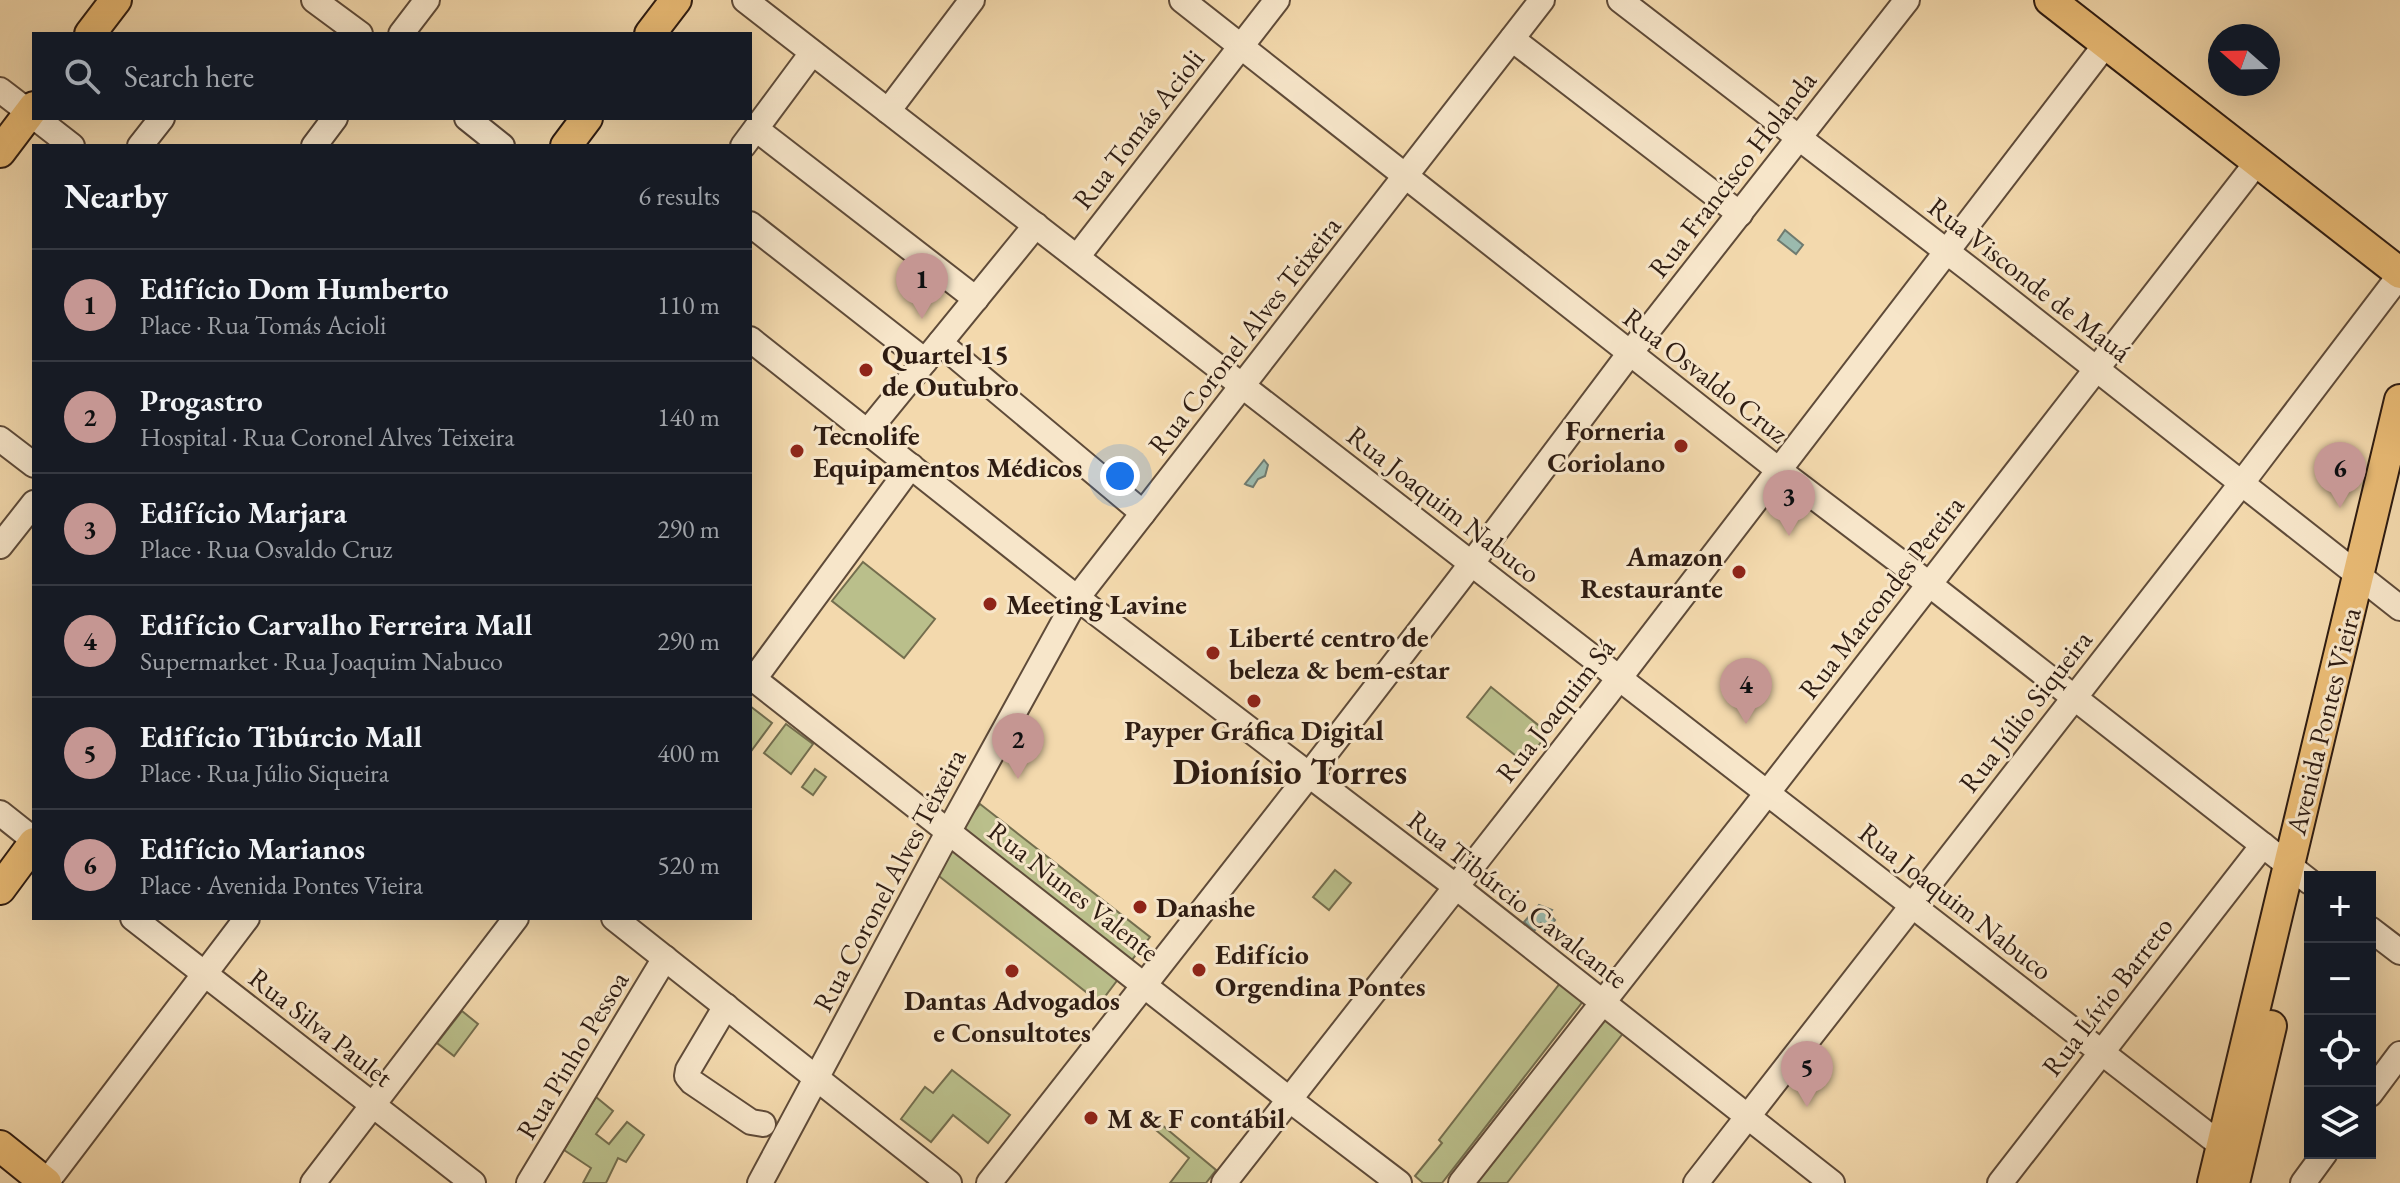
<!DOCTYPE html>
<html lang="en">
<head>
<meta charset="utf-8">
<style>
	:root { --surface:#171b24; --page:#242831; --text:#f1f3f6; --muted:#9ea1a6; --line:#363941; --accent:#c59692 }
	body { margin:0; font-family:"EB Garamond",serif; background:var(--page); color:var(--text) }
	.controls { position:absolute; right:24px; bottom:24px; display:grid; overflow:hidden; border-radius:0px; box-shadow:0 8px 32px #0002 }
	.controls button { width:72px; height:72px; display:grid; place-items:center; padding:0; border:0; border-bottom:2px solid var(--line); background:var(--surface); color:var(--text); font:40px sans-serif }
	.compass { position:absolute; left:2208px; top:24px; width:72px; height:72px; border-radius:50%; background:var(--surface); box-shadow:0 8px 32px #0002; rotate:290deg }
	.you { position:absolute; left:1120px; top:476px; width:28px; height:28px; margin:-20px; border:6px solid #fff; border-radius:50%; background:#1a73e8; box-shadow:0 0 0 12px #1a73e833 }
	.badge { display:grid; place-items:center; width:52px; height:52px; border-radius:50%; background:var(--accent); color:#111; font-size:26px; font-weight:700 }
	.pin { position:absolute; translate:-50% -66px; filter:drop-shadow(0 2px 4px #0008) }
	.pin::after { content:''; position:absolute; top:42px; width:28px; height:24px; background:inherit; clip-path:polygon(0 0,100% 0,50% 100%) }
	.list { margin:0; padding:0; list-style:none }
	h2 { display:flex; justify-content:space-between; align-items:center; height:104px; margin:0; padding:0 32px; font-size:34px }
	h2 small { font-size:26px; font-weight:400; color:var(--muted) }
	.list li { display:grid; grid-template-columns:52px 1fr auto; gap:24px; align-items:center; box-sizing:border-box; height:112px; padding:0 32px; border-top:2px solid var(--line) }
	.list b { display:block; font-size:30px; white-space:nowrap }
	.list p { margin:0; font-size:26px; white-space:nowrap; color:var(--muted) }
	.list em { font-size:26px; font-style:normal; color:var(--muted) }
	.icon { flex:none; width:44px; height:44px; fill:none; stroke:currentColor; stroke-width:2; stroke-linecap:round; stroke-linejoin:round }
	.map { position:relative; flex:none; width:2400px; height:1183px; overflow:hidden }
	.search { position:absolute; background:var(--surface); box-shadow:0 8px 32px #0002; left:32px; top:32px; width:720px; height:88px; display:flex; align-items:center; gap:20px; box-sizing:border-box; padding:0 28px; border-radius:0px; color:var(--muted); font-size:30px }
	.panel { position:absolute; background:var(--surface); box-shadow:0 8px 32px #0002; left:32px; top:144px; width:720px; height:776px; border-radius:0px }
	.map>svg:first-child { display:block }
</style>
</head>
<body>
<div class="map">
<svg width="2400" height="1183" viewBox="0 0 2400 1183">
	<rect width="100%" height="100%" fill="#f3d9ad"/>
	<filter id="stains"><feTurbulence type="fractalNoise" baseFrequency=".0025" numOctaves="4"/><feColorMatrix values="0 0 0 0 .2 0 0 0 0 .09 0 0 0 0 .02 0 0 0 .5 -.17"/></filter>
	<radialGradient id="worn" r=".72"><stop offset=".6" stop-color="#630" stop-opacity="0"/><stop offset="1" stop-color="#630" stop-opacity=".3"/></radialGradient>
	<g fill="#babf8b" stroke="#746e4e" stroke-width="2">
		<polygon points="863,562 935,619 904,658 832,601"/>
		<polygon points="1491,687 1548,733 1525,763 1467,717"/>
		<polygon points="750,706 772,723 752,750 750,748"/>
		<polygon points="786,724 813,744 791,774 764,753"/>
		<polygon points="815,769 826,777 813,795 802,787"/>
		<polygon points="980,804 1150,937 1131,961 961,828"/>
		<polygon points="948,846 1119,978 1100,1003 935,873"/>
		<polygon points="1335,870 1351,883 1329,910 1313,897"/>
		<polygon points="1561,982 1584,1000 1442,1183 1423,1183 1415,1176 1442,1143 1439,1140"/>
		<polygon points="462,1011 478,1024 454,1056 437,1043"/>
		<polygon points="1600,1014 1624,1032 1507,1183 1469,1183"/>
		<polygon points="952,1070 1010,1115 988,1143 953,1115 931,1142 901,1119 925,1087 933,1093"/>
		<polygon points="596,1097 613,1111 596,1134 609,1144 627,1122 644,1135 626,1162 618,1158 606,1183 583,1183 591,1168 564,1150"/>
		<polygon points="1156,1120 1216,1170 1206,1183 1170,1183 1189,1158 1151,1126"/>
	</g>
	<g fill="#9bbaae" stroke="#6f7b70" stroke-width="2">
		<polygon points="1785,230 1803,245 1796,254 1778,240"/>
		<polygon points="1264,460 1268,465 1265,476 1258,479 1253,487 1247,485 1245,484"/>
		<polygon points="1539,905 1552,910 1549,914 1555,920 1548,929 1541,923 1534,931 1524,922"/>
	</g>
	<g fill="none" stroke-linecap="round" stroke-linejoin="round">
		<g stroke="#5f4b39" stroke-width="28">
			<g id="minor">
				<polyline points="314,0 360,34"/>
				<polyline points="745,0 2221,1145 2229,1161"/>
				<polyline points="1182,0 1780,471 1929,584 2310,882"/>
				<polyline points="1620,0 1972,271 2400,608"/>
				<polyline points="401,34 427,0"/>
				<polyline points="1512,39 1740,214"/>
				<polyline points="0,90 34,116"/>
				<polyline points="888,111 972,0"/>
				<polyline points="36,118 72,146"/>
				<polyline points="467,118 502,146"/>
				<polyline points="756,129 976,299"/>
				<polyline points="140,146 162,118"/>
				<polyline points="314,146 335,118"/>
				<polyline points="743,146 812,53"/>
				<polyline points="750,224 925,361"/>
				<polyline points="1077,257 1277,0"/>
				<polyline points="750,339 1077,598 1455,886 1832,1183"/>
				<polyline points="940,343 1143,513"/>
				<polyline points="868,431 1036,225"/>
				<polyline points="0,439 34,465"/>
				<polyline points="0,546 34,503"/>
				<polyline points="750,676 1290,1100 1399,1183"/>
				<polyline points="754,679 911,466"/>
				<polyline points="0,813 34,840"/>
				<polyline points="133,918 473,1183"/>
				<polyline points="614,918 949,1183"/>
				<polyline points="2370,929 2400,952"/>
				<polyline points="726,1006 688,1070 687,1076 692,1082 751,1122 763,1124"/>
				<polyline points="2370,1094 2400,1054"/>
				<polyline points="46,1183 247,918"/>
				<polyline points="313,1183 516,918"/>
				<polyline points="529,1183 665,958"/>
				<polyline points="760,1183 939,849 1077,598 1542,0"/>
				<polyline points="989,1183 1301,785 1459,580 1630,353 1907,0"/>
				<polyline points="1224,1183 1607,694 2106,44"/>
				<polyline points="1461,1183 1754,810 2258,161"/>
				<polyline points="1696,1183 2241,484 2400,275"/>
				<polyline points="2000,1183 2263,845"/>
				<polyline points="2303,1183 2325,1153"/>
			</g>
		</g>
		<g stroke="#2e1c12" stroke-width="34">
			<g id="major">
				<polyline points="2050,0 2400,273"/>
				<polyline points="90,34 116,0"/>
				<polyline points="650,34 676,0"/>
				<polyline points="566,146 587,118"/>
				<polyline points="0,152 34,107"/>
				<polyline points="0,889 34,843"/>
				<polyline points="0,1146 46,1183"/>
				<polyline points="2213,1183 2400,400"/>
				<polyline points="2234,1183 2271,1026"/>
			</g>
		</g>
		<use href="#minor" stroke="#f7e6ca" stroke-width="24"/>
		<use href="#major" stroke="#eabc76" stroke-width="30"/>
	</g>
	<g fill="#8f2418" stroke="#f7e6ca" stroke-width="3">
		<circle cx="866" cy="370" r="8"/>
		<circle cx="1681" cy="446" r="8"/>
		<circle cx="797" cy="451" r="8"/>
		<circle cx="1739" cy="572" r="8"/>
		<circle cx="990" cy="604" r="8"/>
		<circle cx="1213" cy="653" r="8"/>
		<circle cx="1254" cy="701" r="8"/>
		<circle cx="1140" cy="907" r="8"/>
		<circle cx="1199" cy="970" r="8"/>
		<circle cx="1012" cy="971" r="8"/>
		<circle cx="1091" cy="1118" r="8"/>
	</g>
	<g text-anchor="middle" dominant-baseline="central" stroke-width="6" stroke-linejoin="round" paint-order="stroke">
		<g font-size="28" fill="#2e1c12" stroke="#f7e6ca">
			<text transform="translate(1138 129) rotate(-52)">Rua Tomás Acioli</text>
			<text transform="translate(1732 174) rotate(-52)">Rua Francisco Holanda</text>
			<text transform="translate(2030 279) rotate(38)">Rua Visconde de Mauá</text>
			<text transform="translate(1244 335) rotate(-52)">Rua Coronel Alves Teixeira</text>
			<text transform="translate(1706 375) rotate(38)">Rua Osvaldo Cruz</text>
			<text transform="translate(1444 504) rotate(38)">Rua Joaquim Nabuco</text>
			<text transform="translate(1881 597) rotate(-52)">Rua Marcondes Pereira</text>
			<text transform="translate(1555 710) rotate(-52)">Rua Joaquim Sá</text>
			<text transform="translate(2025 711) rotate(-52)">Rua Júlio Siqueira</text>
			<text transform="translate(2323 721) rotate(-76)">Avenida Pontes Vieira</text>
			<text transform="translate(889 880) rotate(-62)">Rua Coronel Alves Teixeira</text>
			<text transform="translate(1074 891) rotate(38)">Rua Nunes Valente</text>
			<text transform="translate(1518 899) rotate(38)">Rua Tibúrcio Cavalcante</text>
			<text transform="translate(1956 901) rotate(38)">Rua Joaquim Nabuco</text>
			<text transform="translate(2107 996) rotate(-52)">Rua Lívio Barreto</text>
			<text transform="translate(321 1027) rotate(38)">Rua Silva Paulet</text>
			<text transform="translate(572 1055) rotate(-59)">Rua Pinho Pessoa</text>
		</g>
		<g font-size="28" font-weight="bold" fill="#2e1c12" stroke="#f7e6ca" text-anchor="start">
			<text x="882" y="354">Quartel 15<tspan x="882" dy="32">de Outubro</tspan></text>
			<text x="1665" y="430" text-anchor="end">Forneria<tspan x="1665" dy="32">Coriolano</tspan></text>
			<text x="813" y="435">Tecnolife<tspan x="813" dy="32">Equipamentos Médicos</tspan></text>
			<text x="1723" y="556" text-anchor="end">Amazon<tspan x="1723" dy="32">Restaurante</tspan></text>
			<text x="1006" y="604">Meeting Lavine</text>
			<text x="1229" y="637">Liberté centro de<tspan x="1229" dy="32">beleza &amp; bem-estar</tspan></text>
			<text x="1254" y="730" text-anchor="middle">Payper Gráfica Digital</text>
			<text x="1156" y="907">Danashe</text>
			<text x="1215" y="954">Edifício<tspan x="1215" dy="32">Orgendina Pontes</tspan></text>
			<text x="1012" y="1000" text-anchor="middle">Dantas Advogados<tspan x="1012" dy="32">e Consultotes</tspan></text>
			<text x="1107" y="1118">M &amp; F contábil</text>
		</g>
		<g font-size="36" font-weight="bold" fill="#2e1c12" stroke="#f7e6ca">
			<text x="1290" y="771">Dionísio Torres</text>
		</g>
	</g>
	<rect width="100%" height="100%" filter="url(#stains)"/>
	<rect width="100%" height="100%" fill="url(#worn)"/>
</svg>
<div class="controls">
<button>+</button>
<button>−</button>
<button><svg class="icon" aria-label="locate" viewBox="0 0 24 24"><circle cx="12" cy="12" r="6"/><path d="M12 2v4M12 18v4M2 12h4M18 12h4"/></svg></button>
<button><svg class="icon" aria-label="layers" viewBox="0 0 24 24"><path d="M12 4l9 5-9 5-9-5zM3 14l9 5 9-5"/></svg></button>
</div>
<svg class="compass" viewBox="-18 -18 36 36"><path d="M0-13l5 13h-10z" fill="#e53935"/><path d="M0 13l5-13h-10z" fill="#9ea1a6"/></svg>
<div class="you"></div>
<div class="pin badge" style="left:922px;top:319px">1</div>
<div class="pin badge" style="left:1018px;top:779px">2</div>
<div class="pin badge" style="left:1789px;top:536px">3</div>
<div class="pin badge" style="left:1746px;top:724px">4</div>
<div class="pin badge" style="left:1807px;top:1107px">5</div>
<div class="pin badge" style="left:2340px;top:508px">6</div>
<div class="search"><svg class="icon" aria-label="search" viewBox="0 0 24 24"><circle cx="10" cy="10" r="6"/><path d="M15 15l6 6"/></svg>Search here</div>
<section class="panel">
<h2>Nearby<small>6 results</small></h2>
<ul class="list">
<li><span class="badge">1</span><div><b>Edifício Dom Humberto</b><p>Place · Rua Tomás Acioli</p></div><em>110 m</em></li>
<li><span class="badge">2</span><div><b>Progastro</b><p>Hospital · Rua Coronel Alves Teixeira</p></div><em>140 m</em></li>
<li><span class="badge">3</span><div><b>Edifício Marjara</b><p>Place · Rua Osvaldo Cruz</p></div><em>290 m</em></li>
<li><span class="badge">4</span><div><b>Edifício Carvalho Ferreira Mall</b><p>Supermarket · Rua Joaquim Nabuco</p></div><em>290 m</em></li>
<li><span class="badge">5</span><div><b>Edifício Tibúrcio Mall</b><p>Place · Rua Júlio Siqueira</p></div><em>400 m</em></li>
<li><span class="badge">6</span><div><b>Edifício Marianos</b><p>Place · Avenida Pontes Vieira</p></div><em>520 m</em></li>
</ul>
</section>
</div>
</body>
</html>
